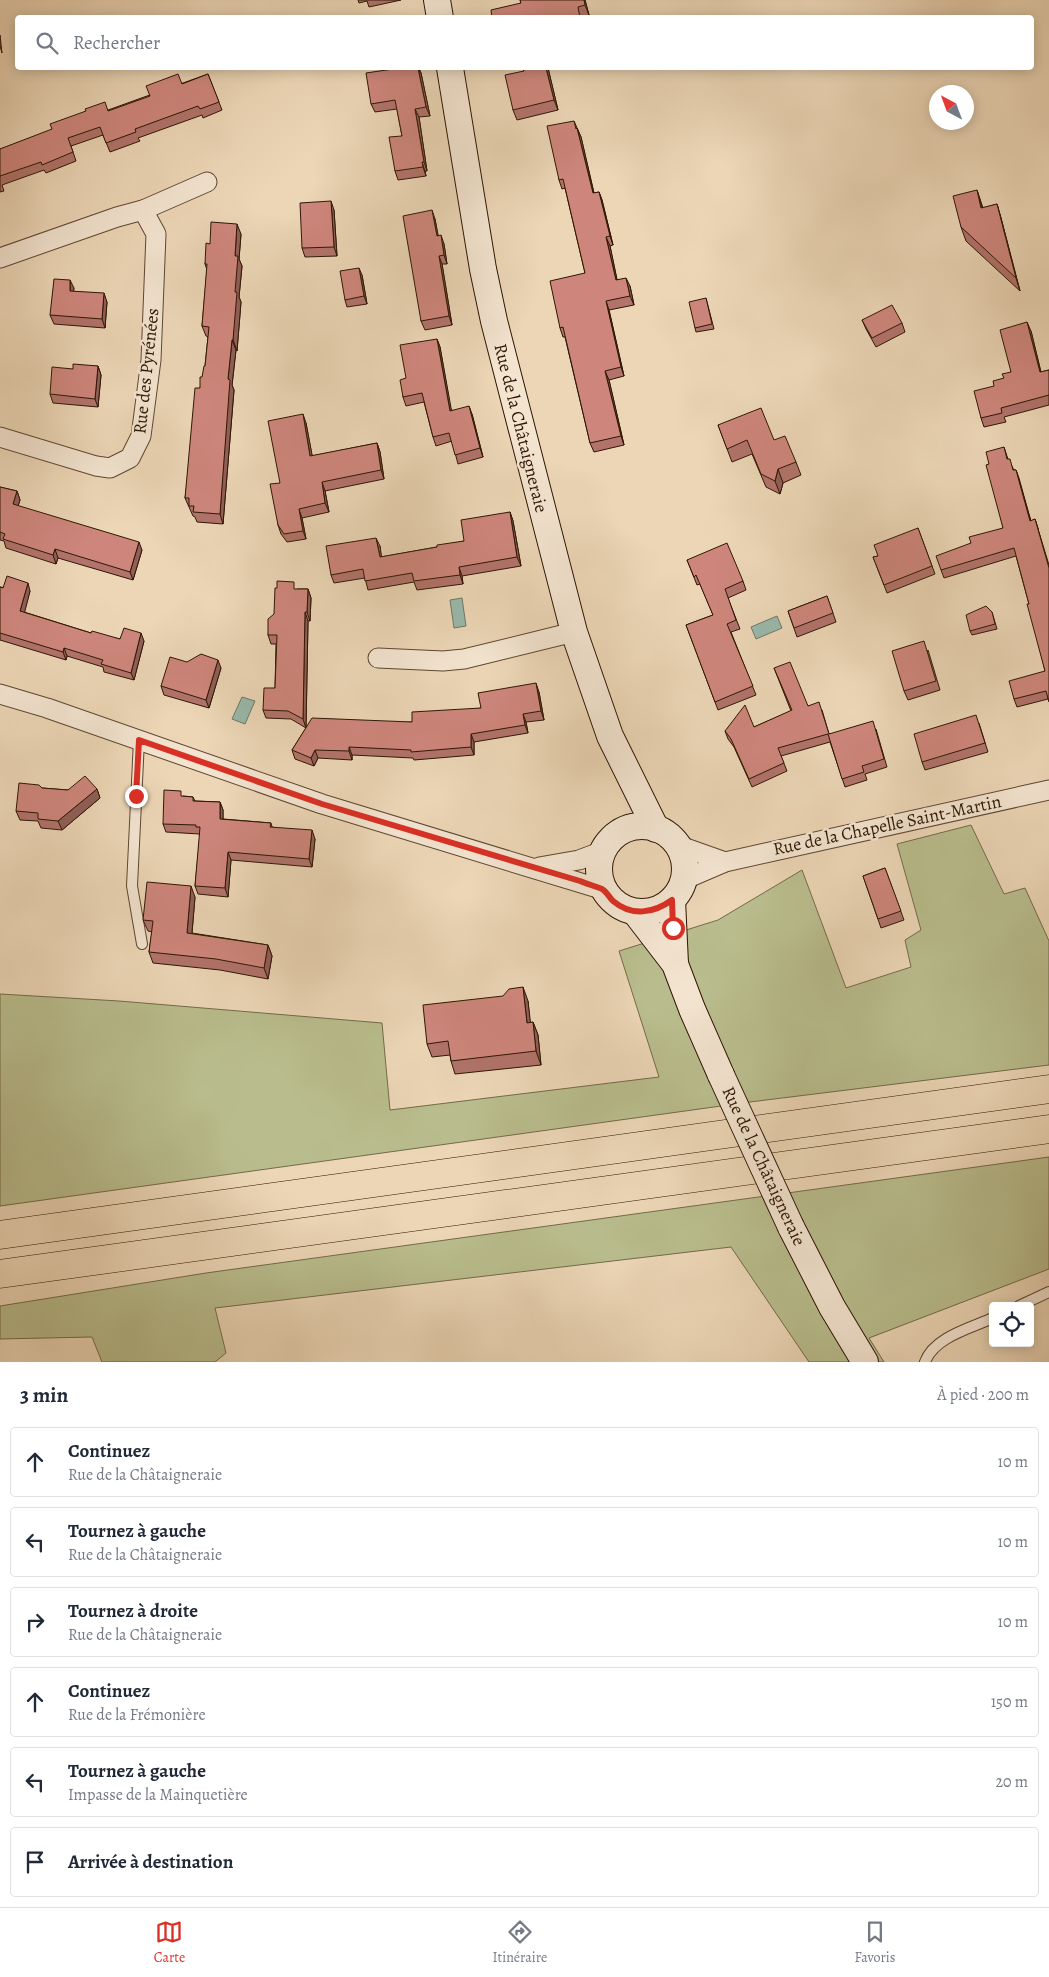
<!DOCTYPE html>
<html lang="fr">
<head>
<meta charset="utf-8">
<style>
	:root { --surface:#fff; --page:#f6f6f7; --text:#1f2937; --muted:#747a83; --line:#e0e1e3; --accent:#d93025 }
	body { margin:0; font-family:Alegreya,serif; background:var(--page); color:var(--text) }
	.controls { position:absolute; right:15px; bottom:15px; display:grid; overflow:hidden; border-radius:5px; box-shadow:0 2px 12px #0003 }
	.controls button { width:45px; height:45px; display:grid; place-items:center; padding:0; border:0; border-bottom:1px solid var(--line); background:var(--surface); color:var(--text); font:25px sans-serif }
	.compass { position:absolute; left:929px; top:85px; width:45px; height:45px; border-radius:50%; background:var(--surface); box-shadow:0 2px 12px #0003; rotate:319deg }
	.stop { position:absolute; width:15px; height:15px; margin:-11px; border:4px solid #d93025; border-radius:50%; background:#fff }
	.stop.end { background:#d93025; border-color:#fff; box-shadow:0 1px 5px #0008 }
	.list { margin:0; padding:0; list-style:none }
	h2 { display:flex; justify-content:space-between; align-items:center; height:65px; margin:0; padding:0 20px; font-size:21px }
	h2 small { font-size:16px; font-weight:400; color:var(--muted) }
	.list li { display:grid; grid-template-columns:32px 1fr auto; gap:15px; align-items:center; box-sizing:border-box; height:70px; margin:0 10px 10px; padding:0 10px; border:1px solid var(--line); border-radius:5px }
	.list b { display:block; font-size:19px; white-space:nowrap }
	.list p { margin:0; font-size:16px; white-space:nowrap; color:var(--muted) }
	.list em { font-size:16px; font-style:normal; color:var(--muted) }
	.icon { flex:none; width:28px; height:28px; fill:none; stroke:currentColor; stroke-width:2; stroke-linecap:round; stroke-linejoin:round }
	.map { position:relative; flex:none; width:1049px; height:1362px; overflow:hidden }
	.search { position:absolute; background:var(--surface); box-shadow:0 2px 12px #0003; left:15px; right:15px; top:15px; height:55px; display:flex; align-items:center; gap:12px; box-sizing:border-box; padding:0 18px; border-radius:5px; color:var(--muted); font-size:19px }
	.sheet { height:545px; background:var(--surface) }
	nav { display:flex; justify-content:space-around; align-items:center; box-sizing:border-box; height:70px; border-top:1px solid var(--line); background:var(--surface); font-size:14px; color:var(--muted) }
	nav a { display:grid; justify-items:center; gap:2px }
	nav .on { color:var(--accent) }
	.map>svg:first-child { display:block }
</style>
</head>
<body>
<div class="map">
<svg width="1049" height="1362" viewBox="0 0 1049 1362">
	<rect width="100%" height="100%" fill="#ecd6b6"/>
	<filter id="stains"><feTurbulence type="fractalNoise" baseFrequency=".004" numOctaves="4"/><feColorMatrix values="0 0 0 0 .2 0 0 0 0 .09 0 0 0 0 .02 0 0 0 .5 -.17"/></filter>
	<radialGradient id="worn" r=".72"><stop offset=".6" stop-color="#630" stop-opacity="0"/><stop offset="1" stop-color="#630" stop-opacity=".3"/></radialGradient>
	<g fill="#b9bd8d" stroke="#746a48">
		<polygon points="971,825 1004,894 1025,888 1049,941 1049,1065 750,1102 0,1206 0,994 119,1001 382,1023 390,1110 659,1077 619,951 718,920 802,870 846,988 911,967 905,940 921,930 897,844"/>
		<polygon points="1049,1157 1049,1269 869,1338 884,1362 809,1362 731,1247 215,1308 226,1353 215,1362 102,1362 92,1337 0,1339 0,1306 206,1273"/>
	</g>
	<g fill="#99b9ab" stroke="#6e7868">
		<polygon points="462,598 466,626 454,628 450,600"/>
		<polygon points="777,616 782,628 756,639 751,627"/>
		<polygon points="242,697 255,701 245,724 232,719"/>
	</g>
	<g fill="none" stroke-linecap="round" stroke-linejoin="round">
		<g stroke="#5e4630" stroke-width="12">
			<g id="lane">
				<polyline points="139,740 132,886 142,944"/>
				<polyline points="1019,1306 1049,1292"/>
				<path d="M925,1362C934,1337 971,1328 993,1318"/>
			</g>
		</g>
		<g stroke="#5e4630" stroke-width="21">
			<g id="street">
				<polyline points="143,210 207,182"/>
				<polyline points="0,258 117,217 143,210 156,234 151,360 141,436 130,458 110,468 96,466 0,437"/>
				<polyline points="378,658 443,661 464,659 574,632"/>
				<polyline points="0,694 47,708 322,804 604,890"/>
				<polyline points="677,845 725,862"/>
				<polyline points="539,867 579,860 603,851"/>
				<polyline points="683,880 725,862 1049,790"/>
			</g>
		</g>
		<g stroke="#2e1604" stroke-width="28">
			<g id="secondary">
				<polyline points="437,0 440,18"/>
				<polyline points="450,68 483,269 494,321 574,632 610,736 656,829"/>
				<circle cx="642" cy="869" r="43"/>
				<polyline points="672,900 675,964"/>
				<polyline points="635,912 675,964 692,1009 721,1075"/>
				<polyline points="791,1227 832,1307 865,1362"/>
			</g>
		</g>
		<g stroke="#2e1604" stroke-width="29">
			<g id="highway">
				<polyline points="0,1235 1049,1089"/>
				<polyline points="0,1274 1049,1129"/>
			</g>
		</g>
		<use href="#lane" stroke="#f3e4d0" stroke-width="10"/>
		<use href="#street" stroke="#f3e4d0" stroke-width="19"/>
		<use href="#secondary" stroke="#f3e4d0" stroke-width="26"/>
		<use href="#highway" stroke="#ecd6b6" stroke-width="28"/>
		<g stroke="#2e1604" stroke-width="28" stroke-linecap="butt">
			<polyline id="secondary-bridge" points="721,1075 791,1227"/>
		</g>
		<use href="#secondary-bridge" stroke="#f3e4d0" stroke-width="26"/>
	</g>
	<g fill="#b1736b" stroke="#2e1604">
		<polygon points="358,0 401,0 369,7 367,1 359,3"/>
		<polygon points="520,0 585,0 589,15 582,18 492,18 521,3"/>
		<polygon points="400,68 419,68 421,73 430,116 419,117 427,171 425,171 426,176 398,180 395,171 402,136 397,109 375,112 371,104"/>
		<polygon points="523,68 548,68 558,110 517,120 513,110 524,71"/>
		<polygon points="208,74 222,110 203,118 202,115 138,138 140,141 110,152 103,135 71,146 76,161 46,173 44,170 2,185 4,191 0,192 0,149"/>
		<polygon points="574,121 581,137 594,193 599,192 602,200 613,245 610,246 617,280 630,286 634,305 609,310 624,376 609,380 624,445 594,452 590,443 565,337 563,337 560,328 585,273 565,188 562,189 559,180"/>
		<polygon points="977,190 983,208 997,204 1001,218 1020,291 966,241 961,227"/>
		<polygon points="334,210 337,256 305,257 302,248"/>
		<polygon points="435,219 438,236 444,244 447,264 442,264 452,325 425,330 421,321"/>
		<polygon points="241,234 239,259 242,266 239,297 241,302 237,351 236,350 232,385 234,390 223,524 197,522 195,517 193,516 185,498 200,388 205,366 208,337 206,336 202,326 207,270 205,264 210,244"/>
		<polygon points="362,275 367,304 347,307 345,300"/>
		<polygon points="74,288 73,291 107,302 105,328 54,324 50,315"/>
		<polygon points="706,298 714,329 696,332 695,328"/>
		<polygon points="862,320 902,323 905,332 876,347 866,329"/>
		<polygon points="1031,331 1041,372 1049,370 1049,405 1004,417 1006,422 984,427 981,418 994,386 1011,372"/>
		<polygon points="437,339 440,347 451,410 472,414 483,457 458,464 452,441 436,446 433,437 424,402 406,406 403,397 406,378"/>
		<polygon points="98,366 101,375 98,407 53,403 50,394 73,369"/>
		<polygon points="306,423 312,456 377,443 380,452 384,479 325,491 329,512 302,518 306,539 287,542 281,534 278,525 280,483"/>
		<polygon points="718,425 774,440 796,462 801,475 783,483 780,494 766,487 752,454 732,462"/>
		<polygon points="1004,447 1008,459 1014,470 1016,470 1031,521 1035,519 1038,528 1048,699 1017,707 1014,699 1045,671 1029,604 1016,556 944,578 941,570 971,543 1003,528 989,464"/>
		<polygon points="0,487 17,491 20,500 18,506 142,550 133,580 58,558 56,564 6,548 4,541 0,540"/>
		<polygon points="510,512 513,521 521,566 462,576 463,584 417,590 414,582 368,590 365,578 334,583 331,575 380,546 381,557 437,547 464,541"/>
		<polygon points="918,528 935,574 887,593 873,557 878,556"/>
		<polygon points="687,560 743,581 746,590 728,598 740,629 731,632 756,695 718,710 686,625 713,615 700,584 697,585"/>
		<polygon points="0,587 30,591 24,612 91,633 120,639 144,641 134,680 104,672 103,667 67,656 66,660 0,640"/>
		<polygon points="297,589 308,589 311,598 310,621 308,621 306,727 412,722 481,708 539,692 544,720 526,722 528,733 474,742 474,755 414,760 413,758 352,755 352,760 318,758 314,766 295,759 292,750 306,728 291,719 266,718 263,710 275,688 276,644 271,644 268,635 274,614"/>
		<polygon points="827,596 836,622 797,637 788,611"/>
		<polygon points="992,612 997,629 972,635 970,631"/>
		<polygon points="928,650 940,690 908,700 904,691"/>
		<polygon points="187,662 221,668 209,708 164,695 161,686"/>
		<polygon points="774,668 808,706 822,710 829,734 876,729 887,767 865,774 867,780 845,787 830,742 781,756 787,771 752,787 734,747 728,739 725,731 754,727 791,711"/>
		<polygon points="979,723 988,752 925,770 922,762"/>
		<polygon points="42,788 68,790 97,789 100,798 62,830 41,828 38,821 20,820 16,811"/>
		<polygon points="183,796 193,797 195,801 220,802 223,810 223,819 271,823 272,827 315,839 312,867 231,860 228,897 198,894 195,886 200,835 199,834 166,832 163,824"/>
		<polygon points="885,868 904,920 881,928 863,876"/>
		<polygon points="195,897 192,933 268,945 272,956 268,979 220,970 153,963 149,952 152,932 148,931 143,920"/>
		<polygon points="528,1001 530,1023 533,1022 538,1035 541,1065 455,1074 451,1061 450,1055 432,1057 427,1044"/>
	</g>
	<g fill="#905e57" stroke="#2e1604">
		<polygon points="584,0 585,0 589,15 585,5"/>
		<polygon points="0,35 2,53 0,46"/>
		<polygon points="418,68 421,73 430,116 426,107"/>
		<polygon points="546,68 548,68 558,110 554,100"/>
		<polygon points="415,109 419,117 427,171 424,162"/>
		<polygon points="577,128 581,137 596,202 593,193"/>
		<polygon points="422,162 425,171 426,176 423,167"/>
		<polygon points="977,190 981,203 986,221 981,208"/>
		<polygon points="599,192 602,200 613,245 610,236"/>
		<polygon points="331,201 334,210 337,256 334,247"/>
		<polygon points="997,204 1001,218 1020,291 1016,278"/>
		<polygon points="432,210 435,219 440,245 437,236"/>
		<polygon points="237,224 241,234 239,259 242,266 239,297 241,302 237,351 233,340 235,256"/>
		<polygon points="441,235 444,244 447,264 444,255"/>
		<polygon points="606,237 610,246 619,289 616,280"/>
		<polygon points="439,256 442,264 452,325 449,316"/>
		<polygon points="359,268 362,275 367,304 364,296"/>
		<polygon points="626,278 630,286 634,305 630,296"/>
		<polygon points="70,280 74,288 73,299 70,291"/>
		<polygon points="104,293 107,302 105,328 102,319"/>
		<polygon points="606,301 609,310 624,376 621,367"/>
		<polygon points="1027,322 1031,331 1043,381 1040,372"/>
		<polygon points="437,339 440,347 453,419 450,411"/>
		<polygon points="232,340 236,350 232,385 234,390 223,524 220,514 228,379"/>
		<polygon points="98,366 101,375 98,407 95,399"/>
		<polygon points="605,371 609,380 624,445 621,436"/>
		<polygon points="469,406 472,414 483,457 480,448"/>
		<polygon points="303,414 306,423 314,465 310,456"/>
		<polygon points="377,443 380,452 384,479 381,470"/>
		<polygon points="778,469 783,483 780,494 775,481"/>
		<polygon points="1016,470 1019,478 1033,529 1030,521"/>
		<polygon points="322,482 325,491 329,512 325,503"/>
		<polygon points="17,491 20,500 16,513 13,504"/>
		<polygon points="299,509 302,518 306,539 303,531"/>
		<polygon points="510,512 513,521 521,566 517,557"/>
		<polygon points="1035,519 1049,565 1049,568"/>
		<polygon points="376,538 380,546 383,566 380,557"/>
		<polygon points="139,542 142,550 133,580 130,572"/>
		<polygon points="55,549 58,558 56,564 53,555"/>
		<polygon points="459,567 462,576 463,584 460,575"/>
		<polygon points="28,583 30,591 23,619 20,611"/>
		<polygon points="308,589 311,598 310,621 307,612"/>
		<polygon points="305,612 308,621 306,728 303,719"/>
		<polygon points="141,633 144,641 134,680 131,673"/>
		<polygon points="64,648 67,656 66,660 63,652"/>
		<polygon points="218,660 221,668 209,708 206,700"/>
		<polygon points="536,683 539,692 544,720 541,711"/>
		<polygon points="523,714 526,722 528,733 525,725"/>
		<polygon points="471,734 474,742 474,755 471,747"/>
		<polygon points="349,747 352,755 352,760 349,751"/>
		<polygon points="315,750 318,758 314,766 311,758"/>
		<polygon points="97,789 100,798 62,830 58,821"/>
		<polygon points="220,802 223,810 223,828 220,819"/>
		<polygon points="312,830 315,839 312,867 309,859"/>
		<polygon points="228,852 231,860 228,897 225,888"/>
		<polygon points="191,886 195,897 191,944 187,933"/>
		<polygon points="268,945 272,956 268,979 264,968"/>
		<polygon points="523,987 528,1001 532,1036 527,1023"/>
		<polygon points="533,1022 538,1035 541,1065 536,1051"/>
	</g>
	<g fill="#ce867c" stroke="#2e1604">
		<polygon points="520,0 584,0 585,5 578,7 580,18 492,18 491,10 521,3"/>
		<polygon points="400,68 418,68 426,107 415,109 424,162 422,162 423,167 395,171 389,137 402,136 395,100 371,104 366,73"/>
		<polygon points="523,68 546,68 554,100 513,110 505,75 524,71"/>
		<polygon points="178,74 182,84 208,74 219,102 200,109 198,106 135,129 136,132 106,143 100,127 68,138 73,152 42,165 41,162 0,176 0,149 52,129 50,124 86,111 85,109 105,102 108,111 150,96 146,86"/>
		<polygon points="574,121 576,129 577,128 593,193 599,192 610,236 606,237 616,280 626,278 630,296 606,301 621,367 605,371 621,436 590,443 563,327 560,328 550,281 585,273 563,179 559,180 547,126"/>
		<polygon points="977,190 981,208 997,204 1016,278 961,227 953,196"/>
		<polygon points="331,201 334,247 302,248 300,203"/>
		<polygon points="432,210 437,236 441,235 444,255 439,256 449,316 421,321 403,216"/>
		<polygon points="211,222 237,224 235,256 238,256 235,292 237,292 233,340 232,340 228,379 230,380 220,514 193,512 194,506 189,506 189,498 185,498 195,388 200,388 200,377 202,377 204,366 205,366 209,327 202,326 207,264 205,264 206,243 210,244"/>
		<polygon points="359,268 364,296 345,300 340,271"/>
		<polygon points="54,279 70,280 70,291 104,293 102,319 50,315"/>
		<polygon points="706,298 712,324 695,328 689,302"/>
		<polygon points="892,305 902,323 872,338 862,320"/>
		<polygon points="1027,322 1040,372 1049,370 1049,395 1001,408 1002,413 981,418 974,391 994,386 993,381 1004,378 1002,374 1011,372 1000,330"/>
		<polygon points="437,339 450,411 469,406 480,448 455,455 449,433 433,437 422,393 403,397 400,380 406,378 400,345"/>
		<polygon points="73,364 98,366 95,399 50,394 52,367 73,369"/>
		<polygon points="761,408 774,440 785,436 796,462 778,469 775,481 761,474 747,440 727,449 718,425"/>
		<polygon points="303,414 310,456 377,443 381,470 322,482 325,503 299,509 303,531 284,534 278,525 270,484 280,483 268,421"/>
		<polygon points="1004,447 1007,459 1010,459 1013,470 1016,470 1030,521 1035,519 1049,568 1049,702 1046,691 1014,699 1009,681 1045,671 1027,604 1029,604 1014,548 941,570 936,556 971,543 969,537 1003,528 986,465 989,464 986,452"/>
		<polygon points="0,487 17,491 13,504 139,542 130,572 55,549 53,555 3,539 5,534 0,532"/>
		<polygon points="510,512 517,557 459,567 460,575 414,581 412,573 365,581 363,569 331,575 326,546 376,538 380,557 437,547 437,545 464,541 461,520"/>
		<polygon points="918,528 932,566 884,585 873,557 878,556 874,545"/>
		<polygon points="727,543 743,581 725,589 736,620 727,624 753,686 715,702 686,625 713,615 696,575 694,577 687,560"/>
		<polygon points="7,576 28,583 20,611 91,633 92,631 120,639 124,628 141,633 131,673 101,664 103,660 64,648 63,652 0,633 0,587 3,588"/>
		<polygon points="277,581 294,582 294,589 308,589 307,612 305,612 303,719 288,711 263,710 264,688 275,688 277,635 268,635 268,619 274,614 275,588 277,588"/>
		<polygon points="827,596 833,613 794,628 788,611"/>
		<polygon points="986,606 992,612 995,624 970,631 966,615"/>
		<polygon points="924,641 936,681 904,691 892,651"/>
		<polygon points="201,654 218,660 206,700 161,686 170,657 187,662"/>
		<polygon points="790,662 808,706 819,702 829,734 873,721 884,759 862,766 864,772 842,779 828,734 778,748 784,763 749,779 731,739 725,731 745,705 754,727 792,710 774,668"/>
		<polygon points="536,683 541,711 523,714 525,725 471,734 471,747 411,752 411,750 349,747 349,751 315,750 311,758 292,750 312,718 412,722 412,712 481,708 478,693"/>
		<polygon points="976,715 985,743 922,762 914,734"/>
		<polygon points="85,776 97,789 58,821 38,819 38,813 16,811 19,783 39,785 42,788 68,790"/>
		<polygon points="164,790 181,791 181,796 193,797 193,801 220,802 220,819 271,823 270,827 312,830 309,859 228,852 225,888 195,886 200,827 196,827 196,825 163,824"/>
		<polygon points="885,868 901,911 878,919 863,876"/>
		<polygon points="147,882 191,886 187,933 268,945 264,968 216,959 149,952 153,921 143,920"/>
		<polygon points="523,987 527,1023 533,1022 536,1051 451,1061 448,1041 427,1044 423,1005 503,996 509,989"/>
	</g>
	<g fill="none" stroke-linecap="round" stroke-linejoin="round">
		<path stroke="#d93025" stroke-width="6" d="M136,796L139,740L322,804L580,881C587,884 595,886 602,889C607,892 609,897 613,901C632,917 654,913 672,900L673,928"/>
	</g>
	<g text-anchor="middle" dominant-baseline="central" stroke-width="5" stroke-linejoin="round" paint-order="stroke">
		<g font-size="18" fill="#2e1604" stroke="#f3e4d0">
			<text transform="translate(146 371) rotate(-84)">Rue des Pyrénées</text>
			<text transform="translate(521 428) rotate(76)">Rue de la Châtaigneraie</text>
			<text transform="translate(887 825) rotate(-12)">Rue de la Chapelle Saint-Martin</text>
			<text transform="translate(764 1166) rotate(65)">Rue de la Châtaigneraie</text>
		</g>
	</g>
	<rect width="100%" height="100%" filter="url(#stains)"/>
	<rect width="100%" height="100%" fill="url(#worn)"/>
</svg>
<div class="controls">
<button><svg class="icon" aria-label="locate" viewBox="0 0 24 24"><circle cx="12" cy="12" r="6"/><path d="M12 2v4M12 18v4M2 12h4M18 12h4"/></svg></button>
</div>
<svg class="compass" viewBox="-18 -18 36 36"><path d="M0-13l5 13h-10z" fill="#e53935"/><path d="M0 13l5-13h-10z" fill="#747a83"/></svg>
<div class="stop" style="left:673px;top:928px"></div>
<div class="stop end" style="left:136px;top:796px"></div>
<div class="search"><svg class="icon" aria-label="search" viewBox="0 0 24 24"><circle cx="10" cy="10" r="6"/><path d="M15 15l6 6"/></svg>Rechercher</div>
</div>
<section class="sheet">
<h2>3 min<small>À pied · 200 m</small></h2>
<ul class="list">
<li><svg class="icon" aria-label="ahead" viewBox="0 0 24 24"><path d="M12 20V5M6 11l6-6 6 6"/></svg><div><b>Continuez</b><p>Rue de la Châtaigneraie</p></div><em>10 m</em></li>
<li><svg class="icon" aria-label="left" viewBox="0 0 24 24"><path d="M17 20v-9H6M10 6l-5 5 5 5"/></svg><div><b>Tournez à gauche</b><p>Rue de la Châtaigneraie</p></div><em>10 m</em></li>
<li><svg class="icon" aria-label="right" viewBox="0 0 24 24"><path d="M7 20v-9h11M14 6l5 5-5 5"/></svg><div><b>Tournez à droite</b><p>Rue de la Châtaigneraie</p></div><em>10 m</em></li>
<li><svg class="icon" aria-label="ahead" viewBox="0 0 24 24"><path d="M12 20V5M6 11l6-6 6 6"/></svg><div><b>Continuez</b><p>Rue de la Frémonière</p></div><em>150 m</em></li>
<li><svg class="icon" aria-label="left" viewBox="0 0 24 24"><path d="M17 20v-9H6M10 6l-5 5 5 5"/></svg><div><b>Tournez à gauche</b><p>Impasse de la Mainquetière</p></div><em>20 m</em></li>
<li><svg class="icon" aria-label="arrive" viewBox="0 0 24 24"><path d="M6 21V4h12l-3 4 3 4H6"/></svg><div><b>Arrivée à destination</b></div></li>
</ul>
</section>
<nav>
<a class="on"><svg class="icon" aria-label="map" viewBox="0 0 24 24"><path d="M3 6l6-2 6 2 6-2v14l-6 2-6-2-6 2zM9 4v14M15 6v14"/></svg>Carte</a>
<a><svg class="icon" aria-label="directions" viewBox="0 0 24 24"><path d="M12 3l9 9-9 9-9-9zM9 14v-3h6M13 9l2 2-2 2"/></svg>Itinéraire</a>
<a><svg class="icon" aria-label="saved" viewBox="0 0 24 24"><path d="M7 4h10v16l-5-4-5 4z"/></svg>Favoris</a>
</nav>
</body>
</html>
